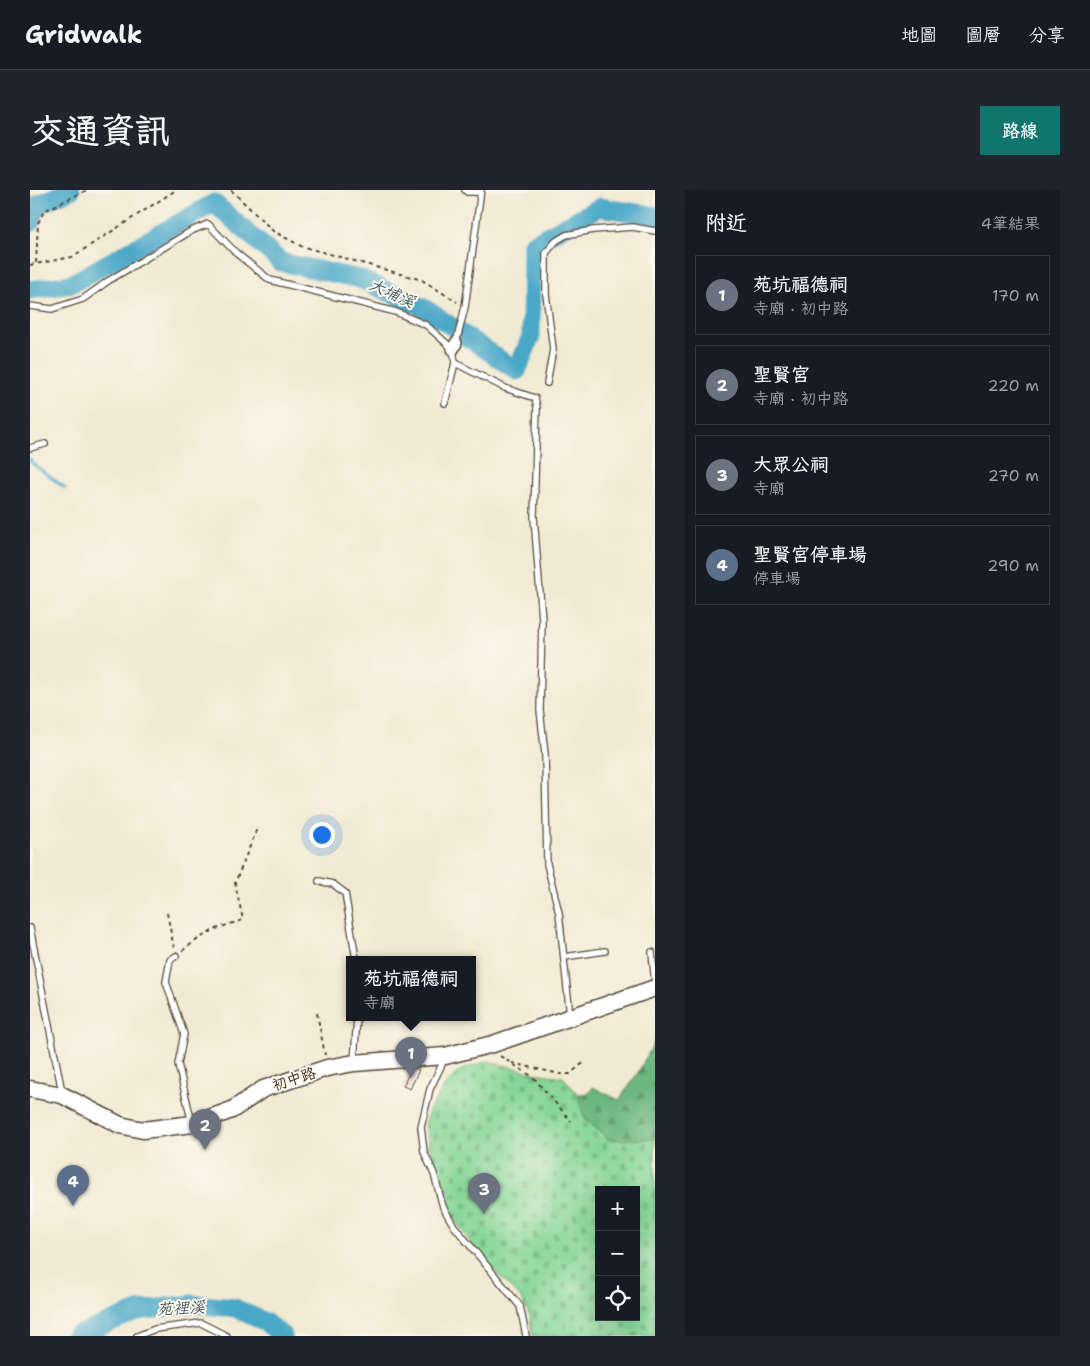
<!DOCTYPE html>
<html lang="zh-TW">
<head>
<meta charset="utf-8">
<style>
	:root { --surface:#171b24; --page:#20242c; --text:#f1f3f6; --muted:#9ea1a6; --line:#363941; --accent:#0f766e }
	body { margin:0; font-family:"Shantell Sans","LXGW WenKai TC",sans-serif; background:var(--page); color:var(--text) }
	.controls { position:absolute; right:15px; bottom:15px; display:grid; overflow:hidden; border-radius:0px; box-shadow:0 5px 20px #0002 }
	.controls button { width:45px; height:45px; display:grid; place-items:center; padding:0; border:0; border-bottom:1px solid var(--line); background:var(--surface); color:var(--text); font:25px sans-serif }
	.you { position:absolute; left:291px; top:644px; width:18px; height:18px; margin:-12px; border:4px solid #fff; border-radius:50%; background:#1a73e8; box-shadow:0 0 0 8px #1a73e833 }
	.badge { display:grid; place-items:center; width:32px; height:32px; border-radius:50%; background:var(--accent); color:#fff; font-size:16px; font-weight:700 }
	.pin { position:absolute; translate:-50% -41px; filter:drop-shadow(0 1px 2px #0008) }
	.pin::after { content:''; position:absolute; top:26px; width:18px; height:15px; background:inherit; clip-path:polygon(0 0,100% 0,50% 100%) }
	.popup { position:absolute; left:316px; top:766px; width:130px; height:65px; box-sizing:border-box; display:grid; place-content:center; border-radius:0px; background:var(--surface); filter:drop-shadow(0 1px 4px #0005); font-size:16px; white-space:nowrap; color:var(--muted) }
	.popup b { font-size:19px; color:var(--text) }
	.popup::after { content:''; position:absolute; left:50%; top:100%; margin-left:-10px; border:10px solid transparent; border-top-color:var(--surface) }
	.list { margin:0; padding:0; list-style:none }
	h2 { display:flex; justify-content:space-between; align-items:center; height:65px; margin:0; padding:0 20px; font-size:21px }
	h2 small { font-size:16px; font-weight:400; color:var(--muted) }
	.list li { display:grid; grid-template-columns:32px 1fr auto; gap:15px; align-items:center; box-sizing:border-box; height:80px; margin:0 10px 10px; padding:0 10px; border:1px solid var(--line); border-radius:0px }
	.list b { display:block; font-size:19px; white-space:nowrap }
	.list p { margin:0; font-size:16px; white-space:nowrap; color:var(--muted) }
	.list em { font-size:16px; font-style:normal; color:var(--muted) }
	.icon { flex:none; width:28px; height:28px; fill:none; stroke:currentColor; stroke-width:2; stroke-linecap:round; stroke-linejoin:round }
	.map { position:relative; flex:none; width:625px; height:1146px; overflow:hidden; border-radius:0px }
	header { display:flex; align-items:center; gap:30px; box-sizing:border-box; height:70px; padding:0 25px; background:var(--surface); border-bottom:1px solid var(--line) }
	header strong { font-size:24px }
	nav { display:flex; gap:28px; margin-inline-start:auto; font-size:18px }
	.intro { display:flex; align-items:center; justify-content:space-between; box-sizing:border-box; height:120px; padding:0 30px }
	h1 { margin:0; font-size:35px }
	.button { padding:12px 22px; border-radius:0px; background:var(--accent); color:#fff; font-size:18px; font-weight:700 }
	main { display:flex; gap:30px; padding:0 30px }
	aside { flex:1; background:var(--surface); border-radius:0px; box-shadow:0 5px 20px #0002 }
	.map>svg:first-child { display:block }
</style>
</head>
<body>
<header>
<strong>Gridwalk</strong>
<nav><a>地圖</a><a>圖層</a><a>分享</a></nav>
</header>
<div class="intro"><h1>交通資訊</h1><a class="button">路線</a></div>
<main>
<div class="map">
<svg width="625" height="1146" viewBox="0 0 625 1146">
	<defs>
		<pattern id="forest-firs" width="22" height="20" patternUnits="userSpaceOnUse" patternTransform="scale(1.25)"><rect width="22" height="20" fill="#6cb780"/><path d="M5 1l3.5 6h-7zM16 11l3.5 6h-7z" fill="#5a9568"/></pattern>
		<pattern id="cemetery-stones" width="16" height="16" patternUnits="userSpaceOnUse" patternTransform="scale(1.25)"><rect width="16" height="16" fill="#85d697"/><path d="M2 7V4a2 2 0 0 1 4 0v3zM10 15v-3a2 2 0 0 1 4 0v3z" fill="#74b882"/></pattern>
		<pattern id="building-back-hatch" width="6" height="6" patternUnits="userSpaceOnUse" patternTransform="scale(1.25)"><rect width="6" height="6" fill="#e6a3a1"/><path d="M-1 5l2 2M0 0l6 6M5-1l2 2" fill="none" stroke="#bc8583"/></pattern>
	</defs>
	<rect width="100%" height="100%" fill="#fbf7ec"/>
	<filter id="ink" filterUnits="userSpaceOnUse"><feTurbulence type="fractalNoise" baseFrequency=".02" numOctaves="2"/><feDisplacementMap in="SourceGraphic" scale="10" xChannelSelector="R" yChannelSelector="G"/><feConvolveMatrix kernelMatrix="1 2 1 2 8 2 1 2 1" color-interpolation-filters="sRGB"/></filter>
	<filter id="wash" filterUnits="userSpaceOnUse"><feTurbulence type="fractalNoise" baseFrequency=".0096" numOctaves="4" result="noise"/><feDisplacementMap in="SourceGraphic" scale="20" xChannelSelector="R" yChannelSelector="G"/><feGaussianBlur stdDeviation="1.12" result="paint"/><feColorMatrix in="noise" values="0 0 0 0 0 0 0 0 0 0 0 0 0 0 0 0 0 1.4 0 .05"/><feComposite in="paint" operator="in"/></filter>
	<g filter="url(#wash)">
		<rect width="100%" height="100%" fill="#f1ead2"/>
		<polygon fill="url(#forest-firs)" stroke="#54704f" points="625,851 625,949 579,950 554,928 548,904 559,903 563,897 589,910 607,884"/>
		<path fill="url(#cemetery-stones)" stroke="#60805a" fill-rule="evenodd" d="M458,871L504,883L533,887L548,904L554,928L579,950L625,949V1146H502L500,1126L490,1107L451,1067L419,1022L414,1006L413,989L402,968L395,934L399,921L416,894L431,880ZM569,1000H606V1127H569Z"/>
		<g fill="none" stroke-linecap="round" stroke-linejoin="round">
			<polyline stroke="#4aa7c8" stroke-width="3" points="0,269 2,273 35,298"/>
			<g stroke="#4aa7c8" stroke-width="19">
				<polyline points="0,33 9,14 41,0"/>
				<polyline points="0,100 41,94 184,13 251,72 330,89 396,119 487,181 501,146 502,54 570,17 625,26"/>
				<polyline points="45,1146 108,1121 161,1114 205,1118 235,1132 253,1146"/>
			</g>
		</g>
		<g id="blocks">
			<polygon fill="url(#building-back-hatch)" points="385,878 389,880 380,899 373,896 381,879"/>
		</g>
	</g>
	<g filter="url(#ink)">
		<use href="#blocks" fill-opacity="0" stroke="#564739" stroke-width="1"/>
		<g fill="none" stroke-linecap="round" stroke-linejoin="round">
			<g stroke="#564739" stroke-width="8">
				<g id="lane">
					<polyline points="435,0 437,2 450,2"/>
					<polyline points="0,116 22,119 53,109 78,91 161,41 178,34 206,63 240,90 366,122 396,135 423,159 425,173 475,198 505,208 507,217 504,327 512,430 510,520 515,564 517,674 529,723 540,826"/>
					<polyline points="426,153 435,117 451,0"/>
					<polyline points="517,193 523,159 516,104 516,63 526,51 536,45 563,40 603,37 625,41"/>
					<polyline points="415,213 425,173"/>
					<polyline points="0,258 15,254"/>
					<polyline points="289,691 303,694 315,703 326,769"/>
					<polyline points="0,738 32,902"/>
					<polyline points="622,762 625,795"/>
					<polyline points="146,766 140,770 136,792 154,844 148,874 162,933"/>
					<polyline points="534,767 575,761"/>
					<polyline points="415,868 400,899 391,937 394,962 404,984 413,1017 424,1036 490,1116 496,1146"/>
					<polyline points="324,872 327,827"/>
					<polyline points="107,1146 125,1139 171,1133 197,1146"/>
				</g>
			</g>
			<g stroke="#564739" stroke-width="14">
				<polyline id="street" points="423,159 426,153"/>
			</g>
			<g stroke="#564739" stroke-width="19">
				<polyline id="secondary" points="0,899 32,905 90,935 113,940 163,934 202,920 233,899 297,878 324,873 415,866 463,854 625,798"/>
			</g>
			<g stroke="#564739" stroke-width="2" stroke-dasharray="4 4" stroke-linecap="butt">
				<polyline points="201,0 243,41 271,56 392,90 427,112"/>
				<polyline points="6,73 8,33 14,21 57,0"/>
				<polyline points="0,75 42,67 146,0"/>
				<polyline points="137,723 144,758"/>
				<path d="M152,761C174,744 185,738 213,730L205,693L227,639"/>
				<polyline points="287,823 295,865"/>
				<polyline points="470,866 503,887 541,931"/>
				<polyline points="482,873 530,884 540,884 553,873"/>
			</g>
			<use href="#lane" stroke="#fff" stroke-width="5.5"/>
			<use href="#street" stroke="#fff" stroke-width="11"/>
			<use href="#secondary" stroke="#fff" stroke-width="16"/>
		</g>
	</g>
	<g text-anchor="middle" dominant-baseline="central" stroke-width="4" stroke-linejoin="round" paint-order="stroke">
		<g font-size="15" fill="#3b2a1e" stroke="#fbf7ec">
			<text transform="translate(264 889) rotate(-18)">初中路</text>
		</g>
		<g font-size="16" font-style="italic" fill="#415c62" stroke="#fbf7ec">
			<text transform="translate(362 103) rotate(24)">大埔溪</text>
			<text transform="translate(151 1118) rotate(-3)">苑裡溪</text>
		</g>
	</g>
</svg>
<div class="controls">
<button>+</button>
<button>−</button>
<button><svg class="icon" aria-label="locate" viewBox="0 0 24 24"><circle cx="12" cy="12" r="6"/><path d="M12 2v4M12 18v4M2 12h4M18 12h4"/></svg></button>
</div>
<div class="you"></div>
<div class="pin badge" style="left:381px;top:888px;background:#6b7280">1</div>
<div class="popup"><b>苑坑福德祠</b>寺廟</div>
<div class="pin badge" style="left:175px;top:960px;background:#6b7280">2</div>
<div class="pin badge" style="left:454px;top:1024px;background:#6b7280">3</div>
<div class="pin badge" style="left:43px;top:1016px;background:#5c6f8a">4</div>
</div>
<aside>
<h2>附近<small>4筆結果</small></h2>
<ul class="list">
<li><span class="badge" style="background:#6b7280">1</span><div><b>苑坑福德祠</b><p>寺廟 · 初中路</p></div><em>170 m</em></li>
<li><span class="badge" style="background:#6b7280">2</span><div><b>聖賢宮</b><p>寺廟 · 初中路</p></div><em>220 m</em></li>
<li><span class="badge" style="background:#6b7280">3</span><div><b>大眾公祠</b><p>寺廟</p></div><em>270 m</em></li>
<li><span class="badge" style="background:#5c6f8a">4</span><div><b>聖賢宮停車場</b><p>停車場</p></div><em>290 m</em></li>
</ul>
</aside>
</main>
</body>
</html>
